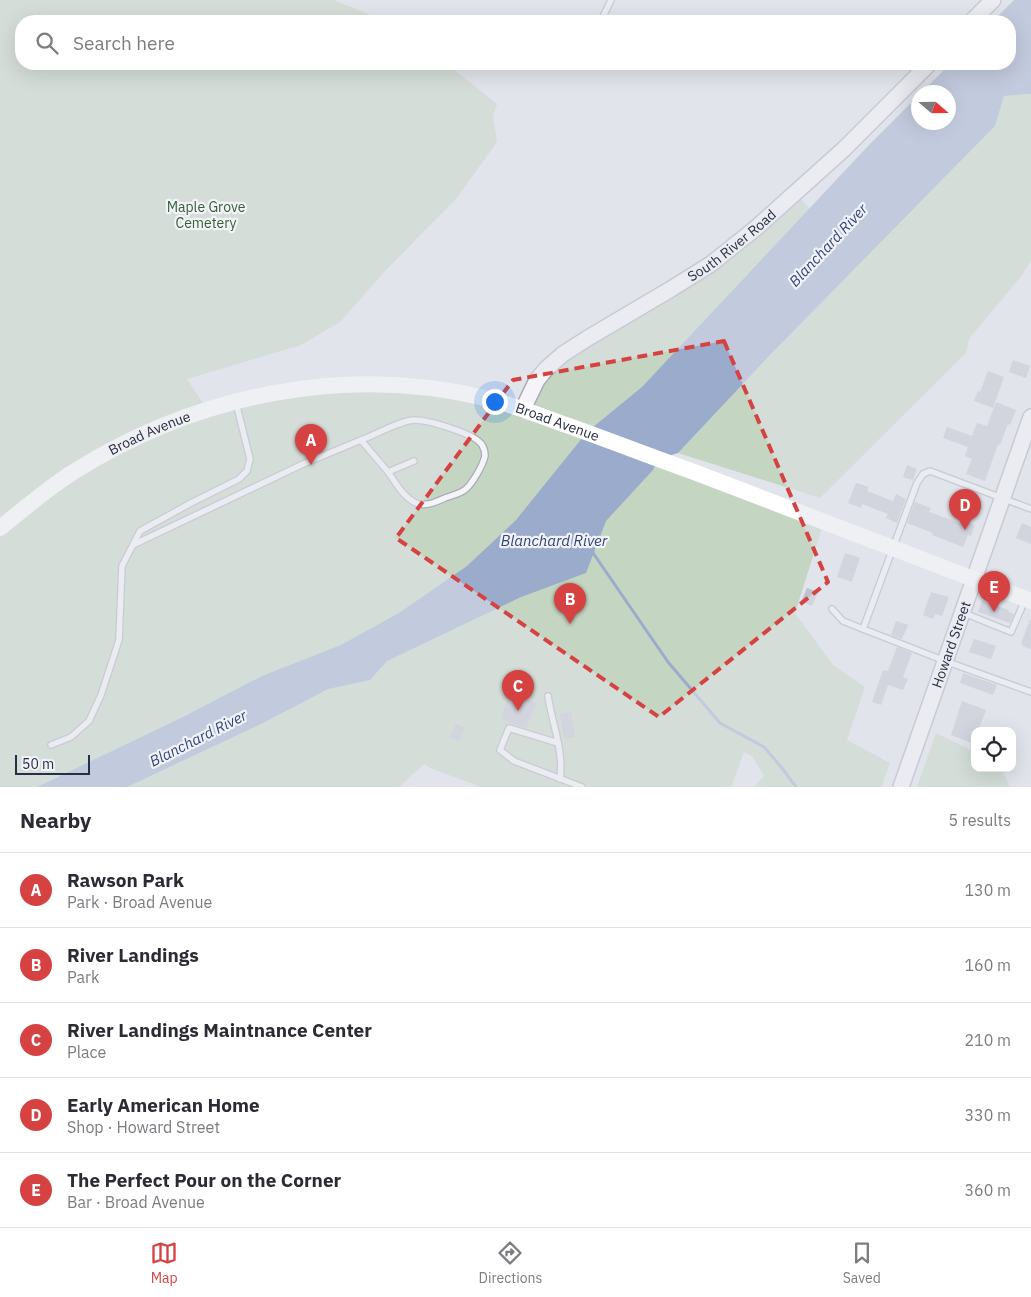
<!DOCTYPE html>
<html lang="en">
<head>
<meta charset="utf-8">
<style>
	:root { --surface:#fff; --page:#f2f2f3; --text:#2b2b33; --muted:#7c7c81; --line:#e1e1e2; --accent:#d54241 }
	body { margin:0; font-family:"IBM Plex Sans",sans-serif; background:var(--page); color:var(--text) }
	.controls { position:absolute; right:15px; bottom:15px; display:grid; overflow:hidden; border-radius:10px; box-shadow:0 5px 20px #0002 }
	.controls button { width:45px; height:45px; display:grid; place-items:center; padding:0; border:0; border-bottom:1px solid var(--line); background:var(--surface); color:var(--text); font:25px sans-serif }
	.compass { position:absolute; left:911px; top:85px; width:45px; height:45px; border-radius:50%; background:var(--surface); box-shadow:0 5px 20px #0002; rotate:110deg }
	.scale { position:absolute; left:15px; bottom:12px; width:75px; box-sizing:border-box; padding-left:5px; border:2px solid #292e44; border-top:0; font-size:14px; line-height:18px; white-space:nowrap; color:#292e44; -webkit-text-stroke:4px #f1f3f8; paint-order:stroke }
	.you { position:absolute; left:494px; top:401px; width:18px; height:18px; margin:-12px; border:4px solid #fff; border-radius:50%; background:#1a73e8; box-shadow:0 0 0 8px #1a73e833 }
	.badge { display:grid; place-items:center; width:32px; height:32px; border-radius:50%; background:var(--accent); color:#fff; font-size:16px; font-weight:700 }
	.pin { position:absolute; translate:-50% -41px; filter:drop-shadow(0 1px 2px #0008) }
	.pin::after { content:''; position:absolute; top:26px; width:18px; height:15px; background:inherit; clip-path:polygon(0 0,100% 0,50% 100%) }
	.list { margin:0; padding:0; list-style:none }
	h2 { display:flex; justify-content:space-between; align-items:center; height:65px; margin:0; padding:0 20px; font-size:21px }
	h2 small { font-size:16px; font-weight:400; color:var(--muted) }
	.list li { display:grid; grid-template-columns:32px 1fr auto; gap:15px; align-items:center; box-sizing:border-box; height:75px; padding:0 20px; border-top:1px solid var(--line) }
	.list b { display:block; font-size:19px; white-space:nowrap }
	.list p { margin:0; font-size:16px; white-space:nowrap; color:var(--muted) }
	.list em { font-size:16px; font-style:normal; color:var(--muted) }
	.icon { flex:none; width:28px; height:28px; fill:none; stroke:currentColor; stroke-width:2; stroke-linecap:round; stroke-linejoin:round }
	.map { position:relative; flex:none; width:1031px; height:787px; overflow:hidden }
	.search { position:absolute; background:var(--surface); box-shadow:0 5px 20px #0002; left:15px; right:15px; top:15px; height:55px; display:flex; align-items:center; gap:12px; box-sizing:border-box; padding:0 18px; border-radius:20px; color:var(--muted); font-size:19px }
	.sheet { height:440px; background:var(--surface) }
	nav { display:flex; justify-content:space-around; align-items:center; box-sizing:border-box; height:70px; border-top:1px solid var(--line); background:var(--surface); font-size:14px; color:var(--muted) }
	nav a { display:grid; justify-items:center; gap:2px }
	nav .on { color:var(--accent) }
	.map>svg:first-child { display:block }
</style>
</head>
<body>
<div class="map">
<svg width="1031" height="787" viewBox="0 0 1031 787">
	<rect width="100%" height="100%" fill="#e2e4eb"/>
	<g fill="#c4d5c2">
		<polygon points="0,0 334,0 385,21 21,21 21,64 447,64 497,104 493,116 497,142 456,199 385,271 340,322 301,345 187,379 207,409 315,387 404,386 523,409 537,380 711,264 795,193 835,236 637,451 824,522 795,613 833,665 865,687 847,740 890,763 881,787 754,787 764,776 752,756 744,752 731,787 481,787 430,768 424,764 399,787 0,787"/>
		<polygon points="1031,94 1031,261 1023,274 969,339 966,353 820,498 678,453 770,355 995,126 1004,96"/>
		<polygon points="936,733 975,752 975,768 1001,768 1010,787 917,787"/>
	</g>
	<polygon fill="#9babcc" points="1014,0 1031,0 1031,94 1004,96 995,126 770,355 678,453 658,459 653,470 606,521 586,573 521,597 387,661 370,680 328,689 261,724 127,787 37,787 183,717 262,676 341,645 399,613 467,566 516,520 587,432 642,387 868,146 918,96 918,122 948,122 948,92 922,92 950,64 1010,64 1010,21 993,21"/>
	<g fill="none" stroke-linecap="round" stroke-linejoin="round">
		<polyline stroke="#9babcc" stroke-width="3" points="591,550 668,662 720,723 764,747 782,768 796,787"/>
	</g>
	<g fill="#bec2ce">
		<polygon points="1013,360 1030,366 1026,378 1009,372"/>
		<polygon points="988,371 1004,377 993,408 974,401 978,391 980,392"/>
		<polygon points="996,402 1016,410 1010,425 1008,424 1000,445 998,444 985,481 966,474 972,459 965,456 968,447 943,438 947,427 972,436 977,423 987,426"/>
		<polygon points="907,465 917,469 913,480 903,477"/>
		<polygon points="856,483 869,487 867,491 893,501 896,494 906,499 897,523 886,518 888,514 862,504 861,508 848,503"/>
		<polygon points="915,502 931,508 929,512 960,523 961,520 975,525 971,536 968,535 963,547 932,535 933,533 907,523"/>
		<polygon points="1022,523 1031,527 1031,544 1016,538"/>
		<polygon points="845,553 860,558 852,582 837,577"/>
		<polygon points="807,588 818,592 812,606 801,602"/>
		<polygon points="931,592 949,597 942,616 935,614 933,619 923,615"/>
		<polygon points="982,601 1009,610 1008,612 1014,614 1010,623 978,612"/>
		<polygon points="1030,620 1031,620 1031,649 1022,646 1023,644 1021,643"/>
		<polygon points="896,621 908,625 902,639 891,635"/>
		<polygon points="974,639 996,646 991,659 969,652"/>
		<polygon points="897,647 912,653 903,677 908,679 903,690 888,685 881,705 872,702 883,670 888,671"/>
		<polygon points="963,673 997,685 993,695 960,683"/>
		<polygon points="510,693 536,703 526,728 501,719"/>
		<polygon points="962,701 986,710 978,731 975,731 975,744 951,735"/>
		<polygon points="571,712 575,737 564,739 560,714"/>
		<polygon points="456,724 465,728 459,741 450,738"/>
	</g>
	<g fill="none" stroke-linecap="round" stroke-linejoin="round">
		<g stroke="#aaadb9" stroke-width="8">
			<g id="service">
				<polyline points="601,21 611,0"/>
				<polyline points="388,472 414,461"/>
				<polyline points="1031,509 930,471 923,474 917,483 863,629 945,661 1031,692"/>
				<path d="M133,545L303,464L361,440C375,435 401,420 415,420C428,420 476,434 482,445C484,448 485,453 485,456C483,465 471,487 463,491C458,494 451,496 445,498C436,502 425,507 416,503C403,497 396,483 388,472C379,461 370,451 361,440"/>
				<polyline points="832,609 843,621 863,629"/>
				<polyline points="964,613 1011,632 1025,600"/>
				<path d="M548,696C552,723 564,751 560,779"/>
				<polyline points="558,743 509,728 500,750 514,761 582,787"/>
				<polyline points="51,745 71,737 89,721 101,695 119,640 122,566 140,531 191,503 239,479 247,471 250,459 236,403"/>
			</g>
		</g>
		<g stroke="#aaadb9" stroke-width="18">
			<g id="tertiary">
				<polyline points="972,21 993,0"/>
				<path id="s1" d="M523,409L537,380L546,369L563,354L588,338L671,289L711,264L756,228L844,149L929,64"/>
				<path id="s2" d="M901,787L1031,417"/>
			</g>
		</g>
		<use href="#service" stroke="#f5f5f9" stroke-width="5.5"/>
		<use href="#tertiary" stroke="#f5f5f9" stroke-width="15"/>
		<path stroke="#fff" stroke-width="16" id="s3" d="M0,528C25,508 49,487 75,471C197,395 344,364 485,398C514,405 541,416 569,426C611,441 652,457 694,472C806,515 919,558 1031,601"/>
	</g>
	<path d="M0 0H1031V787H0ZM724,341L828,582L659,717L396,538L513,380Z" fill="#e2e4eb" fill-opacity=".55" fill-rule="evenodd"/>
	<path fill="none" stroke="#d54241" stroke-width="4" stroke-dasharray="10 6" stroke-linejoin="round" d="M724,341L828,582L659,717L396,538L513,380Z"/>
	<g text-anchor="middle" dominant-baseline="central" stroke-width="4.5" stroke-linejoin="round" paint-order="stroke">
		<g font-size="14" fill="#376035" stroke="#f1f3f8">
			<text x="206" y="207">Maple Grove<tspan x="206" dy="16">Cemetery</tspan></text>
		</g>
		<g font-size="14" fill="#292e44" stroke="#f1f3f8">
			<text stroke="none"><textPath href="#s1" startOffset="270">South River Road</textPath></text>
			<text stroke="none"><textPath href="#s3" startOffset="598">Broad Avenue</textPath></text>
			<text stroke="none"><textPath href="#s3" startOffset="178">Broad Avenue</textPath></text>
			<text stroke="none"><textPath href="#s2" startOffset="151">Howard Street</textPath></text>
		</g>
		<g font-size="15" font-style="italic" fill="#31467a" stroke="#f1f3f8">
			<text transform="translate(828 245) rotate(-47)">Blanchard River</text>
			<text x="554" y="540">Blanchard River</text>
			<text transform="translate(198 738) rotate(-27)">Blanchard River</text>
		</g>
	</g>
</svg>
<div class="controls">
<button><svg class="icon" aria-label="locate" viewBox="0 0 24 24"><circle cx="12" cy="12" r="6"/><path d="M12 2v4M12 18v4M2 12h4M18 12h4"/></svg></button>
</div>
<svg class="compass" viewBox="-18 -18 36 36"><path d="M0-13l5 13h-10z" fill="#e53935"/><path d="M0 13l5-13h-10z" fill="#7c7c81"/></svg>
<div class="scale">50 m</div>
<div class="you"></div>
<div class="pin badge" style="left:311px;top:465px">A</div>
<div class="pin badge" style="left:570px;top:624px">B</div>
<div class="pin badge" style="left:518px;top:711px">C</div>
<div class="pin badge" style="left:965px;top:530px">D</div>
<div class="pin badge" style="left:994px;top:612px">E</div>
<div class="search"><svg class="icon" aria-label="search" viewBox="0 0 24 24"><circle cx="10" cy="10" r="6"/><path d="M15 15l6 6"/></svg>Search here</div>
</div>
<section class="sheet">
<h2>Nearby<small>5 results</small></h2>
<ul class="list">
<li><span class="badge">A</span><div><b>Rawson Park</b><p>Park · Broad Avenue</p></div><em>130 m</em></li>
<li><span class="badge">B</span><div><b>River Landings</b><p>Park</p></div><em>160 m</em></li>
<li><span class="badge">C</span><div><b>River Landings Maintnance Center</b><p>Place</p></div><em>210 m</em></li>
<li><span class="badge">D</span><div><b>Early American Home</b><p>Shop · Howard Street</p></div><em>330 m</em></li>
<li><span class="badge">E</span><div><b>The Perfect Pour on the Corner</b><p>Bar · Broad Avenue</p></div><em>360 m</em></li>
</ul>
</section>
<nav>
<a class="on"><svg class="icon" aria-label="map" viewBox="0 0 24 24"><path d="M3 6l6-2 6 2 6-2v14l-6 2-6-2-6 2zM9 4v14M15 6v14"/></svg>Map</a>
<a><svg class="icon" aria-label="directions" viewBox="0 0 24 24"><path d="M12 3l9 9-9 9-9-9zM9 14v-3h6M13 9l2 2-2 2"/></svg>Directions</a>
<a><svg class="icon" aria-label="saved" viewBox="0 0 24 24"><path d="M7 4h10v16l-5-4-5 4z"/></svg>Saved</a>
</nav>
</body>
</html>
